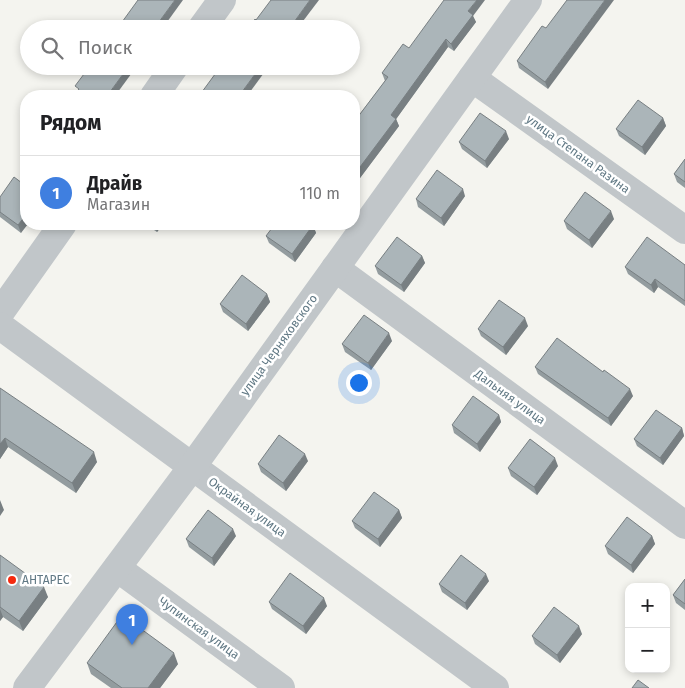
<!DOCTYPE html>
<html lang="ru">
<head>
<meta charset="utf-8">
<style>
	:root { --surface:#fff; --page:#f6f6f6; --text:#202124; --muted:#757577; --line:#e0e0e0; --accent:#ea580c }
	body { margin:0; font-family:"Fira Sans",sans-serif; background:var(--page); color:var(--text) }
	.controls { position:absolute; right:15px; bottom:15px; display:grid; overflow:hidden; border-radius:10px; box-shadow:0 2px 8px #0003 }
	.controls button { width:45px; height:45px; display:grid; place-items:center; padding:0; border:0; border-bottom:1px solid var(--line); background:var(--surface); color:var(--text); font:25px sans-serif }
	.you { position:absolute; left:358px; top:382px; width:18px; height:18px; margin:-12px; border:4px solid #fff; border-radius:50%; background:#1a73e8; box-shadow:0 0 0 8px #1a73e833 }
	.badge { display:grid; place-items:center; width:32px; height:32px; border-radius:50%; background:var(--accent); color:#fff; font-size:16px; font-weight:700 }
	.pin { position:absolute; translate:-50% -41px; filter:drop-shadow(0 1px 2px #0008) }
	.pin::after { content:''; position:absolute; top:26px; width:18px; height:15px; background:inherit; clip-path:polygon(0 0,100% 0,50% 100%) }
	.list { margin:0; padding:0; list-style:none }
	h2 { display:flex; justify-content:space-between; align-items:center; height:65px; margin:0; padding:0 20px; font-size:21px }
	h2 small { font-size:16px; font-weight:400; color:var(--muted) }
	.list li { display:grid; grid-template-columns:32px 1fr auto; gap:15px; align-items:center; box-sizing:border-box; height:75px; padding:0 20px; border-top:1px solid var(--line) }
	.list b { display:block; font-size:19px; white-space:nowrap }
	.list p { margin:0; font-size:16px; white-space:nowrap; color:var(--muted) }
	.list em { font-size:16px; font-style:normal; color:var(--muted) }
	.icon { flex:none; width:28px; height:28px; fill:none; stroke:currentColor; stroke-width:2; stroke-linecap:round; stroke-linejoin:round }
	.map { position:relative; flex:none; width:685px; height:688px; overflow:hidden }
	.search { position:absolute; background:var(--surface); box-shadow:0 2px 8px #0003; left:20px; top:20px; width:340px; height:55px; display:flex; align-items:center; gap:12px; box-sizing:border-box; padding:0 18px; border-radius:28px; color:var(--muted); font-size:19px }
	.panel { position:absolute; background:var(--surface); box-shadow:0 2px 8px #0003; left:20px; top:90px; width:340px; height:140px; border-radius:20px }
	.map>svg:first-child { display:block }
</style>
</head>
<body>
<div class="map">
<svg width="685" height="688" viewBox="0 0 685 688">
	<rect width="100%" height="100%" fill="#f4f4ef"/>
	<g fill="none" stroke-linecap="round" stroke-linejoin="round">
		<g stroke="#c1c6c9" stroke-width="28">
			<polyline points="201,29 222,0"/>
			<polyline points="472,78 685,230"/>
			<polyline points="154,96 175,66"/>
			<polyline points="335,268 685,525"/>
			<polyline points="0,313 63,224"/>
			<polyline points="0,326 495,688"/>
			<polyline points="117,568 281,688"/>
			<polyline points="27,688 192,467 528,0"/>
		</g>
	</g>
	<g fill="#939c9f">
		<polygon points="473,16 476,22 454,51 448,47 396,119 399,126 354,186 354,122 385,81 382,73 409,48"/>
		<polygon points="546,28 548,89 519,68 517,61"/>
		<polygon points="663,118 666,126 645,155 619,136 616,129"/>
		<polygon points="509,139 487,168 462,149 459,142"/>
		<polygon points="685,159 685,188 677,182 674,174"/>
		<polygon points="26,186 21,233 0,217 0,197"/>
		<polygon points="465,196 444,226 418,207 416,199"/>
		<polygon points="614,219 592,248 567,229 564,221"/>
		<polygon points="145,224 163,224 157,232"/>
		<polygon points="313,225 316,233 295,262 269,243 266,236"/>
		<polygon points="422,256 425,263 404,292 378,274 375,266"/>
		<polygon points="685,265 685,306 658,287 654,293 628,274 625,267"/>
		<polygon points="267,294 270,302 248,331 223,312 220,304"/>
		<polygon points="528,326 506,355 481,336 478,329"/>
		<polygon points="392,341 371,370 345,352 342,344"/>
		<polygon points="535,367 633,396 611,426 538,374"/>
		<polygon points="0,388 97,462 76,493 8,447 0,459"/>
		<polygon points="499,415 501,422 480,452 454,433 452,425"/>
		<polygon points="682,428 684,436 663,465 637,446 634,439"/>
		<polygon points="308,461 286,491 261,472 258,464"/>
		<polygon points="558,466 537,495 511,476 508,468"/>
		<polygon points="399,510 402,518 380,547 355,528 352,521"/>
		<polygon points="236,536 214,566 189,547 186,539"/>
		<polygon points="652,536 655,544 633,573 608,554 605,546"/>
		<polygon points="0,555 48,597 23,631 3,617 0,621"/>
		<polygon points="685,579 685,610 676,603 673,595"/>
		<polygon points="489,581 467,610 442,592 439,584"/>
		<polygon points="269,602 327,606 306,634 272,609"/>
		<polygon points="582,634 560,663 535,644 532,636"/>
		<polygon points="87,663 178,664 160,688 111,688 91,674"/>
	</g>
	<g fill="#787f82">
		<polygon points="175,0 183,0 162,29 156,29 156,26"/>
		<polygon points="310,0 319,0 297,29 289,29"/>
		<polygon points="477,0 485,0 473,16 476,22 454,51 451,44 468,11"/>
		<polygon points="605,0 614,0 548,89 545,82"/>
		<polygon points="446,39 448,47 394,122 391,115"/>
		<polygon points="129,66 137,66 115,96 107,96"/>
		<polygon points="261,66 269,66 247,96 239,96"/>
		<polygon points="663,118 666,126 645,155 642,147"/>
		<polygon points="396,119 399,126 354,186 354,175"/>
		<polygon points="506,131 509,139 487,168 485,161"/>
		<polygon points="463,189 465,196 444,226 441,218"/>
		<polygon points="611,211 614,219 592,248 589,240"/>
		<polygon points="26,215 26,224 28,224 21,233 18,225"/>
		<polygon points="154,224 163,224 157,232"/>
		<polygon points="313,225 316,233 295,262 292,254"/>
		<polygon points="422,256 425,263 404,292 401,285"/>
		<polygon points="655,279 658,287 654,293 651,285"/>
		<polygon points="267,294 270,302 248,331 246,324"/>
		<polygon points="525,318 528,326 506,355 503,347"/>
		<polygon points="389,333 392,341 371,370 368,363"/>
		<polygon points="630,389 633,396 611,426 608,418"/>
		<polygon points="499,415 501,422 480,452 477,444"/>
		<polygon points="682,428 684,436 663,465 660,458"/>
		<polygon points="5,438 8,447 0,459 0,444"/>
		<polygon points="94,452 97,462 76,493 72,483"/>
		<polygon points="305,454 308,461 286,491 283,483"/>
		<polygon points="555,458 558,466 537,495 534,487"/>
		<polygon points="0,500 4,510 0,516"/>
		<polygon points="399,510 402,518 380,547 378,539"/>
		<polygon points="233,529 236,536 214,566 212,558"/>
		<polygon points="652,536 655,544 633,573 631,565"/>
		<polygon points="486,574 489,581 467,610 465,603"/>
		<polygon points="44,587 48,597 23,631 19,621"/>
		<polygon points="324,598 327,606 306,634 303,626"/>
		<polygon points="0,609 3,617 0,621"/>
		<polygon points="579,626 582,634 560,663 557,655"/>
		<polygon points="174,653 178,664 160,688 148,688"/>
	</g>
	<g fill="#abb5b9" stroke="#787f82">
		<polygon points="138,0 175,0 156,26 158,27 156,29 117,29"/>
		<polygon points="271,0 310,0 289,29 248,29 255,19 256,20"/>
		<polygon points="444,0 477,0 468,11 473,15 451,44 446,39 391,115 396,119 354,175 354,122 388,77 382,73 403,44 409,48"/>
		<polygon points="567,0 605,0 545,82 517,61 542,26 546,28"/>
		<polygon points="90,66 129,66 107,96 73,96 79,89 75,86"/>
		<polygon points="221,66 261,66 239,96 199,96"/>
		<polygon points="638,100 663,118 642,147 616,129"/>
		<polygon points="480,113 506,131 485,161 459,142"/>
		<polygon points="685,159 685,182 674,174"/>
		<polygon points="437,170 463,189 441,218 416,199"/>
		<polygon points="14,177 26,186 26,215 18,225 0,212 0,197"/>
		<polygon points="585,192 611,211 589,240 564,221"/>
		<polygon points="275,224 311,224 313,225 292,254 266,236"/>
		<polygon points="397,237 422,256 401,285 375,266"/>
		<polygon points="647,237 685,265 685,301 655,279 651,285 625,267"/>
		<polygon points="242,275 267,294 246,324 220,304"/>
		<polygon points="499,300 525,318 503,347 478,329"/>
		<polygon points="364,315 389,333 368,363 342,344"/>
		<polygon points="557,338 603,372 604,370 630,389 608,418 535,367"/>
		<polygon points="0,388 94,452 72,483 5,438 0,444"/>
		<polygon points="473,396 499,415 477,444 452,425"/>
		<polygon points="656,410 682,428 660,458 634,439"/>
		<polygon points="279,435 305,454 283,483 258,464"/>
		<polygon points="530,439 555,458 534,487 508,468"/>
		<polygon points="374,492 399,510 378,539 352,521"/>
		<polygon points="208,510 233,529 212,558 186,539"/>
		<polygon points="627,517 652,536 631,565 605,546"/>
		<polygon points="0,555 44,587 19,621 0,607"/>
		<polygon points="461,555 486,574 465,603 439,584"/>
		<polygon points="290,573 324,598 303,626 269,602"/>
		<polygon points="685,579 685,604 673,595"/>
		<polygon points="554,607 579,626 557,655 532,636"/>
		<polygon points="122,615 174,653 148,688 122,688 87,663"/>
		<polygon points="638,680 649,688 632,688"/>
	</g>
	<circle fill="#f52a0f" stroke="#fff" stroke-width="2" cx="12" cy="580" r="5"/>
	<g text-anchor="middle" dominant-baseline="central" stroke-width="5" stroke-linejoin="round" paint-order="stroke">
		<g font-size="12" fill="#607884" stroke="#fff">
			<text transform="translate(578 154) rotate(36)">улица Степана Разина</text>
			<text transform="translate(279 345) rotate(-54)">улица Черняховского</text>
			<text transform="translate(510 397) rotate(36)">Дальняя улица</text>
			<text transform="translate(247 507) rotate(36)">Окрайная улица</text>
			<text transform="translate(199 628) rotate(36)">Чупинская улица</text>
		</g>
		<g font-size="12" fill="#607884" stroke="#fff" text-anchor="start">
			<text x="22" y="580">АНТАРЕС</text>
		</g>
	</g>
</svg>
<div class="controls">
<button>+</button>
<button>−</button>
</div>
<div class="you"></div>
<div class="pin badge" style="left:132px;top:645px;background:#3f7fe0">1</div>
<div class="search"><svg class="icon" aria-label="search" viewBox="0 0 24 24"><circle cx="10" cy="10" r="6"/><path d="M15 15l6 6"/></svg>Поиск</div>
<section class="panel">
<h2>Рядом<small></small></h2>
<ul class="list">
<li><span class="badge" style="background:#3f7fe0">1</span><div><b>Драйв</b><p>Магазин</p></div><em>110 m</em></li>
</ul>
</section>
</div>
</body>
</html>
